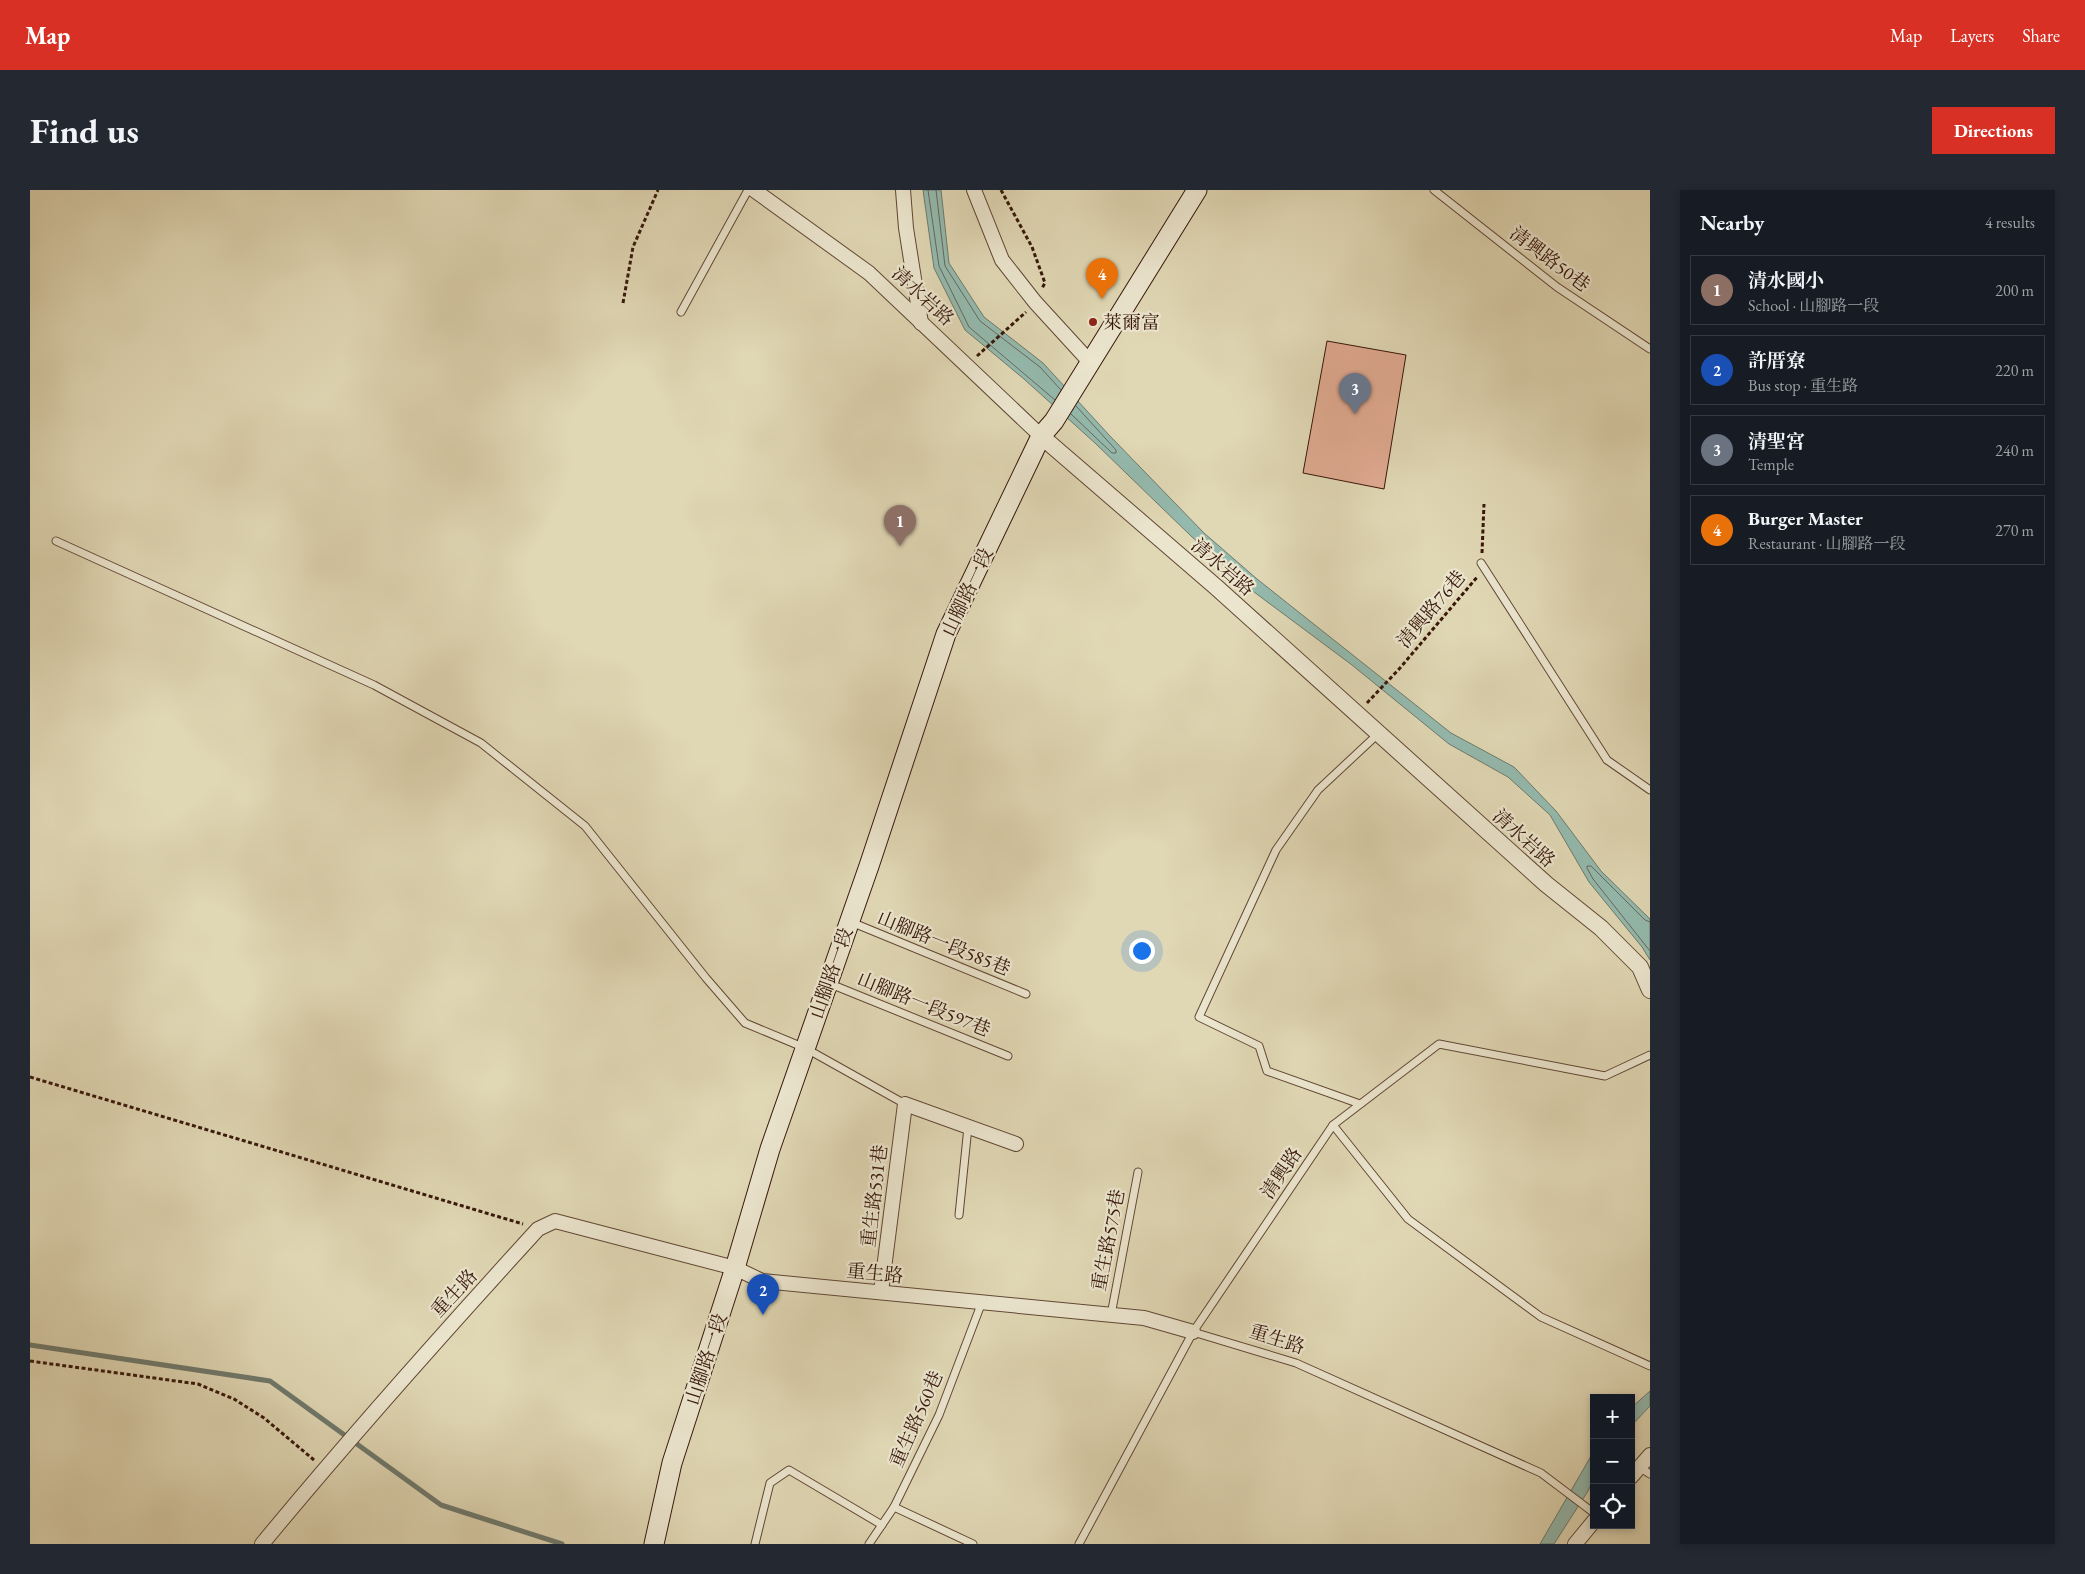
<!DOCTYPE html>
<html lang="en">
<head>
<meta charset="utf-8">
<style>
	:root { --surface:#171b24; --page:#242831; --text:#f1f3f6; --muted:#9ea1a6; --line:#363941; --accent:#d93025 }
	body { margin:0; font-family:"EB Garamond","Noto Serif TC",serif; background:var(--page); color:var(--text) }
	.controls { position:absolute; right:15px; bottom:15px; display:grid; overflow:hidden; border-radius:0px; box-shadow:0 2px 8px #0003 }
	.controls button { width:45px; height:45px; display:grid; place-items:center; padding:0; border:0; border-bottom:1px solid var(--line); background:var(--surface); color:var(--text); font:25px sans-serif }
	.you { position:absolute; left:1111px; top:760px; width:18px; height:18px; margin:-12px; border:4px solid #fff; border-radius:50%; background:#1a73e8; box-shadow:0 0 0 8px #1a73e833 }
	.badge { display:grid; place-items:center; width:32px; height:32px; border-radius:50%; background:var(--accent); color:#fff; font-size:16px; font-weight:700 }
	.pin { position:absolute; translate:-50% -41px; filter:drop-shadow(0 1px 2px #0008) }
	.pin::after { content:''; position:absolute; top:26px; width:18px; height:15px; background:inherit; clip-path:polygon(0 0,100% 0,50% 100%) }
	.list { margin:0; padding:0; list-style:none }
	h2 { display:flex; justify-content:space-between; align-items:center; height:65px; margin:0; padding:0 20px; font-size:21px }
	h2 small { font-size:16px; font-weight:400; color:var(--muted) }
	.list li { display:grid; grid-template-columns:32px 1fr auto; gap:15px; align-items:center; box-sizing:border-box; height:70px; margin:0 10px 10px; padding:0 10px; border:1px solid var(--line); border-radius:0px }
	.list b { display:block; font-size:19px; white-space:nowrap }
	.list p { margin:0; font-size:16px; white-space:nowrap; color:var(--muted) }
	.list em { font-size:16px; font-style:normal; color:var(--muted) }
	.icon { flex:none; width:28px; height:28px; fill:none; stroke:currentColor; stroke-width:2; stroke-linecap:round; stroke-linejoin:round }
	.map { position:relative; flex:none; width:1620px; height:1354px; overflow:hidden; border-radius:0px }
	header { display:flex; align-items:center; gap:30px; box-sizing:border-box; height:70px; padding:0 25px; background:var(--accent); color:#fff }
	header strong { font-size:24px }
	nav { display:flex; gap:28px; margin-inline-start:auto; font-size:18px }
	.intro { display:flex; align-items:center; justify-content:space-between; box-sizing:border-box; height:120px; padding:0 30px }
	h1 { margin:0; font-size:35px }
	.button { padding:12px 22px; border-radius:0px; background:var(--accent); color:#fff; font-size:18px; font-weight:700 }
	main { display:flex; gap:30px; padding:0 30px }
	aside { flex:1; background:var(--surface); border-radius:0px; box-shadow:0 2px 8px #0003 }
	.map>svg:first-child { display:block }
</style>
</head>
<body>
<header>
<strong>Map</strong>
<nav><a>Map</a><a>Layers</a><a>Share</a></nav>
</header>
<div class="intro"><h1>Find us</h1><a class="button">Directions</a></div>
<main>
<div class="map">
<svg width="1620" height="1354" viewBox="0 0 1620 1354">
	<rect width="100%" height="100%" fill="#e0d7b4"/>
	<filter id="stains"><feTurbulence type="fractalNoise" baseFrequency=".004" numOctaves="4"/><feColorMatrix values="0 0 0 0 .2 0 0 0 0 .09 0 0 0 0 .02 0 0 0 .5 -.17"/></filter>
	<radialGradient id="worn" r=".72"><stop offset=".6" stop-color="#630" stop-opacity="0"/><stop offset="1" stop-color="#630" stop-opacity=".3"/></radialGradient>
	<g fill="#94baae" stroke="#6f796c">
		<polygon points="893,0 911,0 919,73 954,127 1013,173 1079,245 1174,343 1227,389 1421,543 1484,577 1526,621 1571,681 1620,729 1620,770 1612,757 1559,692 1520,625 1478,587 1419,554 1322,475 1220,399 1161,346 1065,253 994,189 935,140 904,78"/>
		<polygon points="1620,1201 1620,1216 1601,1236 1601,1218"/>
		<polygon points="1564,1261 1564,1288 1558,1301 1524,1354 1510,1354"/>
	</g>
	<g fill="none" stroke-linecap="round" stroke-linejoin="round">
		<g stroke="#66685c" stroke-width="1">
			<polyline points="898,0 909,76 939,137 1025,210"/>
			<polyline points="906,0 915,76 950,131 1010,177 1031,200"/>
			<polyline points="1041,224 1082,263 1086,263 1086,260 1046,216"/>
			<polyline points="1620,732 1615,730 1561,676 1557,676 1557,678 1563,689 1620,761"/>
		</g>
		<polyline stroke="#6f796c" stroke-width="5" points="0,1155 240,1191 411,1315 532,1354"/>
	</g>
	<polygon fill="#dfa990" stroke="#37170a" points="1297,151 1376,165 1354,299 1273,283"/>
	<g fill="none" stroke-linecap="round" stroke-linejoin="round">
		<g stroke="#614734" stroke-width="9">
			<g id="service">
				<polyline points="1404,0 1527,97 1620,159"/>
				<polyline points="651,122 718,0"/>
				<polyline points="26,351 344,495 451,553 555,636 676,788 715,833 775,858 875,914"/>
				<polyline points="1451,373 1577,570 1620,600"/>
				<polyline points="821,732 996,804"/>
				<polyline points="798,793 978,866"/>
				<polyline points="1330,914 1237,881 1229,856 1169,827 1246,660 1288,600 1349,543"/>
				<polyline points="1303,935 1378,1029 1511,1127 1620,1176"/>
				<polyline points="929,1025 938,937"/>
				<polyline points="1081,1125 1108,982"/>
				<polyline points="1163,1142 1266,1173 1511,1283 1564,1323"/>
				<polyline points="1609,1277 1620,1284"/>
				<polyline points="864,1317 943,1354"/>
				<polyline points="725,1354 740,1293 759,1280 852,1335"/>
				<polyline points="839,1354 864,1317 909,1225 952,1112"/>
				<polyline points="1049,1354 1163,1142 1303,935 1409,854 1575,886 1620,865"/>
			</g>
		</g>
		<g stroke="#614734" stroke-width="16">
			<g id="minor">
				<polyline points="724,0 839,83 1011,246"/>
				<polyline points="873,0 876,38 891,133"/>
				<polyline points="944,0 972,70 1005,112 1059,171"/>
				<polyline points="851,1102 875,914 986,954"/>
				<polyline points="1601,1287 1620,1265"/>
				<path d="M232,1354C321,1246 414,1142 508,1039L525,1031L705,1078L732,1091L1114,1128L1163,1142"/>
				<polyline points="1545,1354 1564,1331"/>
			</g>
		</g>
		<g stroke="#614734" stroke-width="18">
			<polyline id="tertiary" points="1011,246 1186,397 1516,694 1571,738 1610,777 1620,800"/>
		</g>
		<g stroke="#37170a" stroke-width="21">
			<polyline id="secondary" points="624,1354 642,1273 705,1078 740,959 839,676 916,444 1011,246 1024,231 1167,0"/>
		</g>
		<g stroke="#37170a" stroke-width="3" stroke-dasharray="4 2.5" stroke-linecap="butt">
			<polyline points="971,0 1002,57 1015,93 1012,98"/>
			<polyline points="593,113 603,57 628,0"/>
			<polyline points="947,166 996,122"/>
			<polyline points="1452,363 1454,314"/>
			<polyline points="1337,513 1370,478 1448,386"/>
			<polyline points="0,887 493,1034"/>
			<polyline points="0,1171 168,1194 204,1209 234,1228 284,1270"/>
		</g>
		<use href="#service" stroke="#ebe5ce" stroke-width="7"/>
		<use href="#minor" stroke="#ebe5ce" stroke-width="14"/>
		<use href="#tertiary" stroke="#ebe5ce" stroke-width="16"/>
		<use href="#secondary" stroke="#ebe5ce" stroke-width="19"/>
	</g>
	<circle fill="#8f2418" stroke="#ebe5ce" stroke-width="2" cx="1063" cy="132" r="5"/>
	<g text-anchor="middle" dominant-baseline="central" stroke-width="4.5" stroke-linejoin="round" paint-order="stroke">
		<g font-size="19" fill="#37170a" stroke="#ebe5ce">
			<text transform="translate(1520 69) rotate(37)">清興路50巷</text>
			<text transform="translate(893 106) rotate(43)">清水岩路</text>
			<text transform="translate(1193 377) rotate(41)">清水岩路</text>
			<text transform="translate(937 402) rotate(-65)">山腳路一段</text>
			<text transform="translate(1401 419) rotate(-50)">清興路76巷</text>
			<text transform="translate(1494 648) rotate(42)">清水岩路</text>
			<text transform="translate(914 753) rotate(22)">山腳路一段585巷</text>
			<text transform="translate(801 783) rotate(-71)">山腳路一段</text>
			<text transform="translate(894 814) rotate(22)">山腳路一段597巷</text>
			<text transform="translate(1251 983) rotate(-56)">清興路</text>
			<text transform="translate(844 1006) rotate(-83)">重生路531巷</text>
			<text transform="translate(1078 1050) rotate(-79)">重生路575巷</text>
			<text transform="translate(845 1083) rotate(6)">重生路</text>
			<text transform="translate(424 1103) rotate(-47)">重生路</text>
			<text transform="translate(1247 1149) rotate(18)">重生路</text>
			<text transform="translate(676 1169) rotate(-72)">山腳路一段</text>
			<text transform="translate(886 1229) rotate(-66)">重生路560巷</text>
		</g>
		<g font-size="19" fill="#37170a" stroke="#ebe5ce" text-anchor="start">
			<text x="1073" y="132">萊爾富</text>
		</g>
	</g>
	<rect width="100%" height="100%" filter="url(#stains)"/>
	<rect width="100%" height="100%" fill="url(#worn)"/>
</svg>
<div class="controls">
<button>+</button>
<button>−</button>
<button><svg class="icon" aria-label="locate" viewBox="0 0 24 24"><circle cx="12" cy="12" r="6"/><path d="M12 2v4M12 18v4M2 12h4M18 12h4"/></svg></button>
</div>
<div class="you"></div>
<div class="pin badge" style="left:870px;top:356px;background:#8d6e63">1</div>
<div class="pin badge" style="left:733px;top:1125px;background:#1a4fb4">2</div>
<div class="pin badge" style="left:1325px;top:224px;background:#6b7280">3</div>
<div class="pin badge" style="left:1072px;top:109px;background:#e8710a">4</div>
</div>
<aside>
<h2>Nearby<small>4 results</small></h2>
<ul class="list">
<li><span class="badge" style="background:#8d6e63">1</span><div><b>清水國小</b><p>School · 山腳路一段</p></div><em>200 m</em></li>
<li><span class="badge" style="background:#1a4fb4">2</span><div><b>許厝寮</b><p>Bus stop · 重生路</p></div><em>220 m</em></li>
<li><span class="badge" style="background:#6b7280">3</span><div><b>清聖宮</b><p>Temple</p></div><em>240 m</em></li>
<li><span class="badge" style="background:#e8710a">4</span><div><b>Burger Master</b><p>Restaurant · 山腳路一段</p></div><em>270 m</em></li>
</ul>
</aside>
</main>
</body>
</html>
